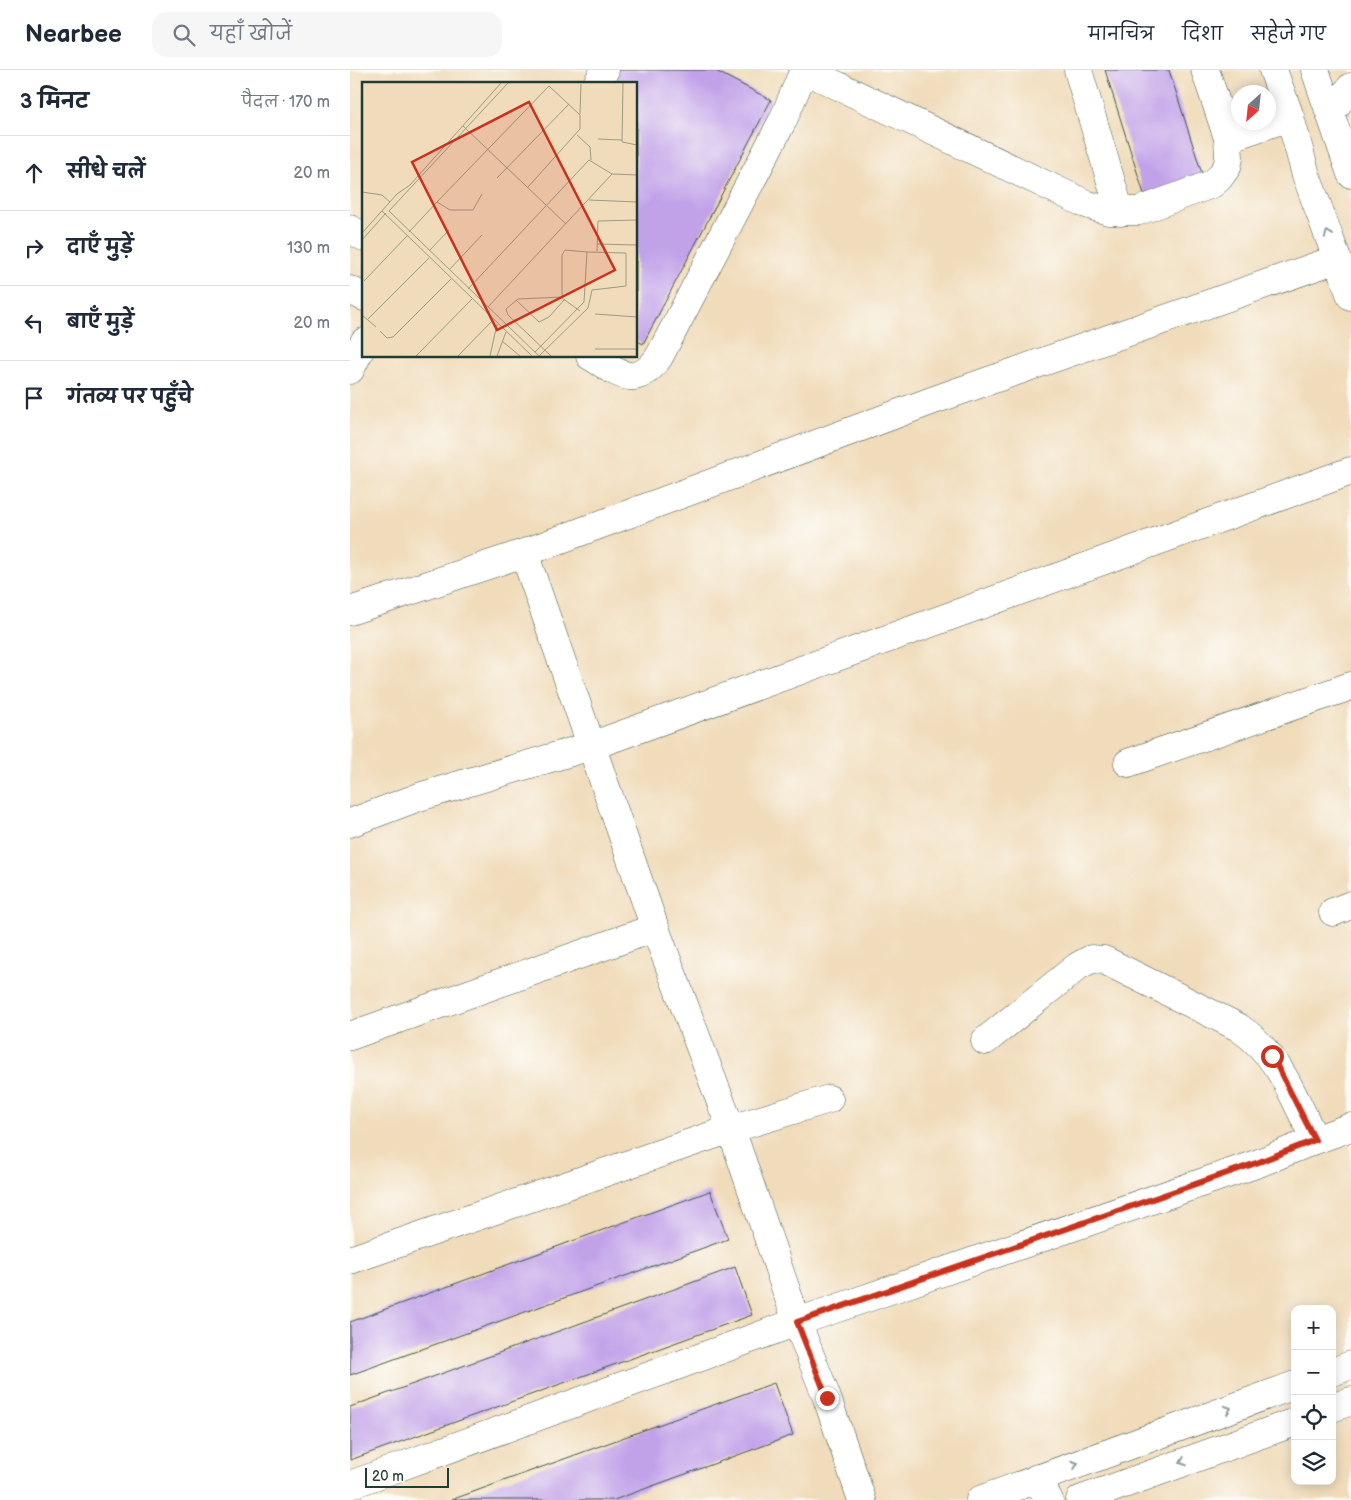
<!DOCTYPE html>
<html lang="hi">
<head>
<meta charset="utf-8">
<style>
	:root { --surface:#fff; --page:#f6f6f7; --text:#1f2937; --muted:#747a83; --line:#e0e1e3 }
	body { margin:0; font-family:"Balsamiq Sans","Playpen Sans Deva",sans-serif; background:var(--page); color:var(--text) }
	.controls { position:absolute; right:15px; bottom:15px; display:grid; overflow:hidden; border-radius:10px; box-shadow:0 2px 12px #0003 }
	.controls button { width:45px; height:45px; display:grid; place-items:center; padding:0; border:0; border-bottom:1px solid var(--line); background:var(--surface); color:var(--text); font:25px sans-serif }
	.compass { position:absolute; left:881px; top:15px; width:45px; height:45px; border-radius:50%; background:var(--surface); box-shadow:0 2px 12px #0003; rotate:207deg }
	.scale { position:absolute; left:15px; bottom:12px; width:84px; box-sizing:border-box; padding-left:5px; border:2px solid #1f3d34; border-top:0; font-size:14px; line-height:18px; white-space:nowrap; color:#1f3d34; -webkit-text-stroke:4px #fdfcf7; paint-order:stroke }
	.stop { position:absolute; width:15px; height:15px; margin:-11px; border:4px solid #c8321e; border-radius:50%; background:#fff }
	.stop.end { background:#c8321e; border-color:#fff; box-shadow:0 1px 5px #0008 }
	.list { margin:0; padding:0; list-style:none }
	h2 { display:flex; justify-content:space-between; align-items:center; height:65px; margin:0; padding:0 20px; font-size:21px }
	h2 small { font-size:16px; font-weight:400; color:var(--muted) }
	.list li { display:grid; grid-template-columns:32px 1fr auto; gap:15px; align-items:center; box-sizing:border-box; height:75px; padding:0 20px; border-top:1px solid var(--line) }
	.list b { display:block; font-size:19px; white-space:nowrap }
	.list em { font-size:16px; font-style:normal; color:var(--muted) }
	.icon { flex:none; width:28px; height:28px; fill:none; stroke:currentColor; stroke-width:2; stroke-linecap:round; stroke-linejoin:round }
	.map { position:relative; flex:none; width:1001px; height:1430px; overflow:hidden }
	header { display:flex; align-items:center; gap:30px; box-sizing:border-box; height:70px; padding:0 25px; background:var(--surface); border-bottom:1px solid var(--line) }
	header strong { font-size:24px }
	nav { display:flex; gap:28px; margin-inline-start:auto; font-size:18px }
	.search { width:350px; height:45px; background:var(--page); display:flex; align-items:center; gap:12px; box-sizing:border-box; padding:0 18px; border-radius:15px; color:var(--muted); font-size:19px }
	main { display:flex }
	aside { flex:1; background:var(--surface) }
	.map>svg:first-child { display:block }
</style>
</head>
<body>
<header>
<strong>Nearbee</strong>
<div class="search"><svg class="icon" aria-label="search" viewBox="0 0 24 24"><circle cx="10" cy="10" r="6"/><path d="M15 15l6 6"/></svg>यहाँ खोजें</div>
<nav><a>मानचित्र</a><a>दिशा</a><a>सहेजे गए</a></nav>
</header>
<main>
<aside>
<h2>3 मिनट<small>पैदल · 170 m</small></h2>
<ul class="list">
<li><svg class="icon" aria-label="ahead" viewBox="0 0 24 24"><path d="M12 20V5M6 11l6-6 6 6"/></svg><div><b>सीधे चलें</b></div><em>20 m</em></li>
<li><svg class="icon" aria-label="right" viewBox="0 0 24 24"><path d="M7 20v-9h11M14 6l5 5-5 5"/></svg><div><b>दाएँ मुड़ें</b></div><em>130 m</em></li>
<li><svg class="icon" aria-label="left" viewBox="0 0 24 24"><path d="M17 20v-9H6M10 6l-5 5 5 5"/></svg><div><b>बाएँ मुड़ें</b></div><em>20 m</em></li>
<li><svg class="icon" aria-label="arrive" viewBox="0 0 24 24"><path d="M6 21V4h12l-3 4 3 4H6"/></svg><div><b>गंतव्य पर पहुँचे</b></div></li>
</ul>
</aside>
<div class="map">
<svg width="1001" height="1430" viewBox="0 0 1001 1430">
	<rect width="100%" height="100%" fill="#fdfcf7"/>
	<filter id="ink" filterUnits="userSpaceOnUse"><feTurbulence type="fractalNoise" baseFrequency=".02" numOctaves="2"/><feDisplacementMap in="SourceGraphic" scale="10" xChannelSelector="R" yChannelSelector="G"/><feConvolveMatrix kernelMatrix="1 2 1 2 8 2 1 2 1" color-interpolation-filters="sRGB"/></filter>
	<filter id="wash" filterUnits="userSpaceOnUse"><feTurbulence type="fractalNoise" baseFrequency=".0096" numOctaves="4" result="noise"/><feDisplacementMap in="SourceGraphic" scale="20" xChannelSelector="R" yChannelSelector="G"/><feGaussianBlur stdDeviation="1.12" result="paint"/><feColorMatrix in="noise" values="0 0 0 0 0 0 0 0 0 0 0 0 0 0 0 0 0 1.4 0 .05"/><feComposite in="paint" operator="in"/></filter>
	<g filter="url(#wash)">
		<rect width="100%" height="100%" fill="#f0dbba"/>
		<g id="blocks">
			<g fill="#c1a2e9">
				<polygon points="265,0 364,0 421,30 293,274 286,270 286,14 258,14"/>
				<polygon points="755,0 819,0 853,107 794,124"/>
				<polygon points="360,1121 378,1169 0,1305 0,1252"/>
				<polygon points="385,1197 402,1245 0,1390 0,1337"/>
				<polygon points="424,1313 443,1365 264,1430 101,1430"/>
			</g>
		</g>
	</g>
	<g filter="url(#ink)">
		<use href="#blocks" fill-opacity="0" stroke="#3e5548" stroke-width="1"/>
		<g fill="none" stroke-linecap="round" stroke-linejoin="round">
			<g stroke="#3e5548" stroke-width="29">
				<g id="minor">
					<polyline points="455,0 736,134 758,141 789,141 862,114 869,108 877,97 879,88 878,68 855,0"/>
					<polyline points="728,0 770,142"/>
					<polyline points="923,0 940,47 956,105 1001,226"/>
					<polyline points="965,0 1001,104"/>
					<polyline points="247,14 255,0"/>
					<polyline points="981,42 1001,17"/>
					<polyline points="878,68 940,47"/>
					<polyline points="0,159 14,167"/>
					<polyline points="0,220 14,227"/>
					<path d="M240,286C269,303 285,321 309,287L433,50L454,0"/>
					<polyline points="0,300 14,272"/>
					<polyline points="174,483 305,858 381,1059 447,1252 477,1328 512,1430"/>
					<polyline points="0,541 174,483 584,330 987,189"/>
					<polyline points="778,693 1001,616"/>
					<polyline points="0,753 69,727 241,676 1001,401"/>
					<polyline points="983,842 1001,835"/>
					<polyline points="0,966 305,858"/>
					<path d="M635,971L728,896L741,889L754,890L888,957C930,985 943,1026 965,1070L1001,1057"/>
					<polyline points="0,1190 381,1059 479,1029"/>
					<polyline points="982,1302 1001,1295"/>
					<polyline points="982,1338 1001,1331"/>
					<polyline points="687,1408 699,1430"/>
					<polyline points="0,1415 447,1252 909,1093 965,1070"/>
					<polyline points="630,1430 945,1315"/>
					<polyline points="730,1430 945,1352"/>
				</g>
			</g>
			<use href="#minor" stroke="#fff" stroke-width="28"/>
		</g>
		<defs><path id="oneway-chevron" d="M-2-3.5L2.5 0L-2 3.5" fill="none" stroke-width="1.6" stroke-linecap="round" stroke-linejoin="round" transform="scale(1.25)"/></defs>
		<g stroke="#8f9e9a">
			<use href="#oneway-chevron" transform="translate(978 164) rotate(-110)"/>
			<use href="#oneway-chevron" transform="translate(878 1339) rotate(-20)"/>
			<use href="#oneway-chevron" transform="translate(833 1392) rotate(160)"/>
			<use href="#oneway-chevron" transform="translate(725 1394) rotate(-20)"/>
		</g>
	</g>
	<g fill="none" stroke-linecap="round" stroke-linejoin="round" filter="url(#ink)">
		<polyline stroke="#c8321e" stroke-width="6" points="477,1328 447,1252 909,1092 965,1070 922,986"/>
	</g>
	<g transform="translate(12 12)">
		<rect width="275" height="275" fill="#f0dbba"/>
		<path fill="none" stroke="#9c9c84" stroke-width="1" d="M146,1L27,129L177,274L226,226L230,208L264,204V171L225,170L222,220L173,270M261,1L260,60L275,63M218,32L219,2M101,44L204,142M215,53L228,65L229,78M236,57L260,58M135,96L207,22M0,110L20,113L28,120M227,118L275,120M75,120L187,4L218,33V47L166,105M20,129L170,274M47,150L75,120L88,128H111L120,112M0,151L35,112L48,103L139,1M0,158L24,131M235,162L275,163M67,169L87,148M235,169L236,139L275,138M87,188L120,153M2,199L45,154M106,207L227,78L250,92L275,93M154,218L177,240L187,235L203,217M126,225L250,92M218,229L200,216V173L203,168L225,170M233,232L275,235M0,233L14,245M6,237L67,176M18,249L25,256L31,255L89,197M140,259L158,274M233,267H275M54,274L110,217M96,274L131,238M128,274L135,242M135,274L144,250M189,274L146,233L144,227L156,217L200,215"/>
		<path fill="#c8321e" fill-opacity="0.15" stroke="#c8321e" stroke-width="2.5" d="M167,20L253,188L135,248L50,80Z"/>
		<rect width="275" height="275" fill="none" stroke="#1f3d34" stroke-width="2.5"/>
	</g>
</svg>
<div class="controls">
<button>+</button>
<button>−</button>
<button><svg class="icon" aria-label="locate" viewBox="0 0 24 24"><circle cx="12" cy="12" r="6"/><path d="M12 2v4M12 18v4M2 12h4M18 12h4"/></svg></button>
<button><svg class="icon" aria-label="layers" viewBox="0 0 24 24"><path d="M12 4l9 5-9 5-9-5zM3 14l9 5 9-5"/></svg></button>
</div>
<svg class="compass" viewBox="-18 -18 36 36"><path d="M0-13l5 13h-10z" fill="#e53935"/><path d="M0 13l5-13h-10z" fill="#747a83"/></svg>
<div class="scale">20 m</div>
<div class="stop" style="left:922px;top:986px"></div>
<div class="stop end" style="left:477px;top:1328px"></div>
</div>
</main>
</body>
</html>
